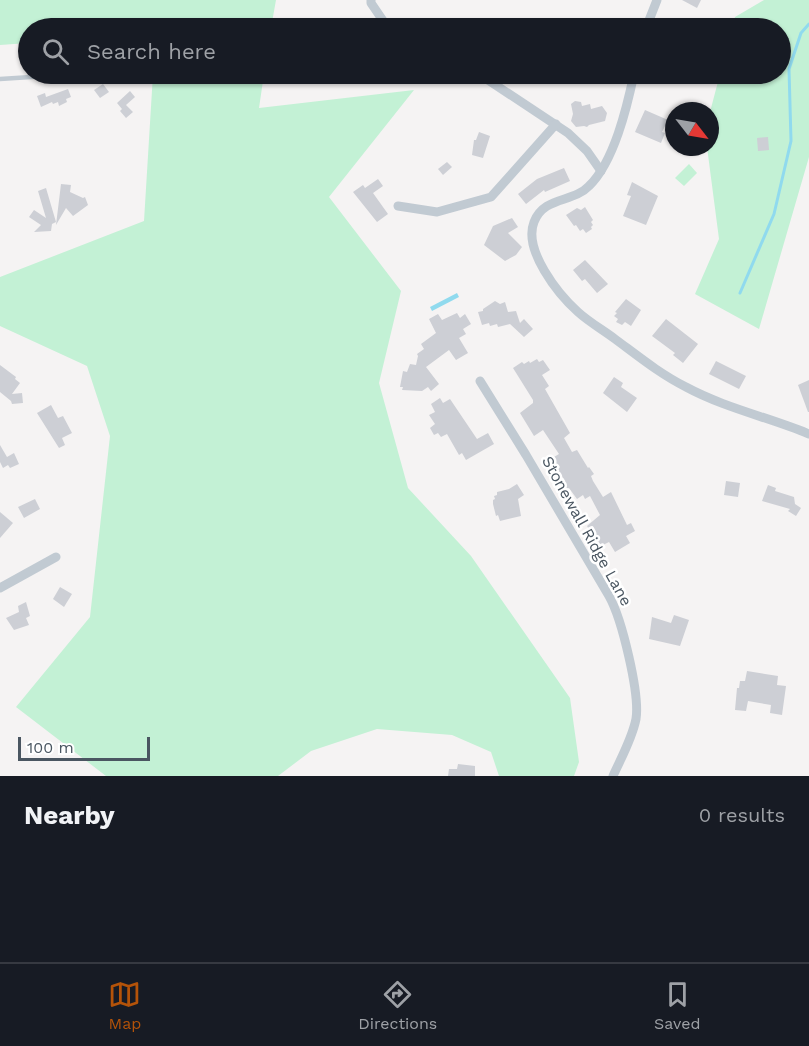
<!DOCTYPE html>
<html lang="en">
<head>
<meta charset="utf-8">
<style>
	:root { --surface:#171b24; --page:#20242c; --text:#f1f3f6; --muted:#9ea1a6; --line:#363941; --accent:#b45309 }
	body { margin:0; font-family:"Work Sans",sans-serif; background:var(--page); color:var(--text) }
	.compass { position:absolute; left:665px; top:102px; width:54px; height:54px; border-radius:50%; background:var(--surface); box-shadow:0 2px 4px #0004; rotate:121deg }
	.scale { position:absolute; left:18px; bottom:15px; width:132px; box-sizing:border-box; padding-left:6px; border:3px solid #4a5661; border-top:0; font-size:16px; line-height:21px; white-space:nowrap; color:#4a5661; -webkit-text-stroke:4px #fff; paint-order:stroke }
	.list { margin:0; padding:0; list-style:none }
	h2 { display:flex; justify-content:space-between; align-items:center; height:78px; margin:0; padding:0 24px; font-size:26px }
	h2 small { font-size:20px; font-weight:400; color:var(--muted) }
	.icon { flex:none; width:33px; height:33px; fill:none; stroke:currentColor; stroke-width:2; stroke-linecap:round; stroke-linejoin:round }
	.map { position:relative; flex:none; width:809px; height:776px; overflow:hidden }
	.search { position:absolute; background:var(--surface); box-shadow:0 2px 4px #0004; left:18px; right:18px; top:18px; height:66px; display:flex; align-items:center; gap:15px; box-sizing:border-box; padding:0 21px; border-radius:33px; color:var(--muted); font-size:22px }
	.sheet { height:186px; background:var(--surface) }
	nav { display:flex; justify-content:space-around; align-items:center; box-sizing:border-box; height:84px; border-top:2px solid var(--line); background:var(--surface); font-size:16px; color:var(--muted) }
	nav a { display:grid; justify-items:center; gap:3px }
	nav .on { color:var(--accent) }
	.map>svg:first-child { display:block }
</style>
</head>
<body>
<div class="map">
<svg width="809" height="776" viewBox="0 0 809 776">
	<rect width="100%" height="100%" fill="#f5f3f3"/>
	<g fill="#c3f1d5">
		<polygon points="0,0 276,0 271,28 28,28 28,43 0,45"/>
		<polygon points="764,0 809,0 809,157 759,329 695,294 719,239 707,147 710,147 710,112 720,74 780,74 780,28 732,28 735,17"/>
		<polygon points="153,74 264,74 259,108 414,90 329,197 401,291 379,383 408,488 471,556 570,698 579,762 574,776 499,776 491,752 452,735 377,729 311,751 278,776 106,776 16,707 90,617 110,436 87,366 0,326 0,277 144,221"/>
		<polygon points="689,164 697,173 684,186 675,178"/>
	</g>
	<polygon fill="#90daee" points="457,293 459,297 432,311 430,307"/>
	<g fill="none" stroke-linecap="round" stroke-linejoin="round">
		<polyline stroke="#90daee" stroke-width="3" points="740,293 774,214 791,141 789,69 801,33 809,24"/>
	</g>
	<g fill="#cdcfd5">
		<polygon points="682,0 701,0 697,8"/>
		<polygon points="103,84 109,92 100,98 94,90"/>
		<polygon points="68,89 71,97 66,99 67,102 59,106 58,102 53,104 52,102 41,107 37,96 45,93 46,97"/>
		<polygon points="130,91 135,97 126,105 133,112 126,118 120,111 122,109 117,103"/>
		<polygon points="575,101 581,102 582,106 590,104 591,109 602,106 607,113 605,121 589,125 587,127 584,126 576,127 571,121 573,114 571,104"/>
		<polygon points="645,110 668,120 662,132 665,133 661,143 635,132"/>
		<polygon points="479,132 490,136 483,158 472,155 474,140 476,140"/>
		<polygon points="768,137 769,150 758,151 757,138"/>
		<polygon points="447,162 452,167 443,175 438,169"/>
		<polygon points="564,168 570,181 545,192 544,190 526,204 518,194 537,179"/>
		<polygon points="378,179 383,186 373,193 388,214 377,222 353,192 363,185 365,188"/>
		<polygon points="632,182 658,196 646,225 623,216 631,196 627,195"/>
		<polygon points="61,184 71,185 70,192 83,198 85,197 88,205 73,216 66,208 56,225"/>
		<polygon points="46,188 56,222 52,224 51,231 34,232 41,225 29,217 34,210 46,218 38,191"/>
		<polygon points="585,207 593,220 591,222 593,225 591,227 592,229 586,233 583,229 580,231 576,225 574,226 566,215 577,208 581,210"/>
		<polygon points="512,218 518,227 508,233 522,247 516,255 505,261 484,245 493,226"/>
		<polygon points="585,260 608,284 597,293 585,279 582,281 573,270"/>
		<polygon points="626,299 641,310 631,326 625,322 622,325 616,322 618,319 614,316 617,313 615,312"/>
		<polygon points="495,301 500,304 505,302 508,312 516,311 520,323 524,319 533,329 524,337 510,324 498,327 497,324 490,326 489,323 482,325 478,312 483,311 483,309"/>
		<polygon points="457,313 460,318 465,314 471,324 463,329 466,334 459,338 468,353 456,360 449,350 426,367 439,384 431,391 428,387 422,391 402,390 403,387 400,387 403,371 407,372 410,364 416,365 418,356 417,354 424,349 421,344 436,333 429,319 438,314 442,320"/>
		<polygon points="666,319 698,344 683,363 673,355 675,353 652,336"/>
		<polygon points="537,359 539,362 543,360 550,370 542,375 549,386 545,389 570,433 564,438 572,452 577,450 588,468 589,467 594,474 591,476 593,481 603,497 611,492 627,525 631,523 635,531 626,536 630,543 615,552 609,542 601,546 593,531 591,532 587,526 600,515 590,496 585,499 583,495 577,499 569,488 567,489 563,483 565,481 554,464 554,457 559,454 543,430 534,436 520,413 533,403 533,400 513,368 522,362 524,364 529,361 530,363"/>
		<polygon points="716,361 746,376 739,389 709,374"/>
		<polygon points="0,365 16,377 15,379 20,383 12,394 22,393 23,403 12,404 11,401 0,392"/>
		<polygon points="614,377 623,383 621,387 637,398 627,412 603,393"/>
		<polygon points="809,380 809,412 808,412 798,385"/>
		<polygon points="440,398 443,403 450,399 477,439 488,433 494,444 466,460 462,453 459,455 447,434 441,437 438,433 434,435 430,428 435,424 429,415 435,412 431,404"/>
		<polygon points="51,405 58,418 63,416 72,433 62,438 65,445 59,448 37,413"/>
		<polygon points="0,445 7,457 14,453 19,464 10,468 8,465 3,468 0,462"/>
		<polygon points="726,481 740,483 738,497 724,495"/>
		<polygon points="517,484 524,495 518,499 521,516 500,521 498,515 496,516 493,504 493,500 495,499 494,496 497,495 497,492 509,489"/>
		<polygon points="768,485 776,488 775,491 794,497 795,504 801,508 796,516 788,511 790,509 762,501"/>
		<polygon points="35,499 40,509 24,518 18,507"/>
		<polygon points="0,512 13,523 0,538"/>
		<polygon points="60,587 72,594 64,607 53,599"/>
		<polygon points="26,602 30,616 26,618 29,625 14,630 6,618 19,612 18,606"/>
		<polygon points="674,615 689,620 680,646 649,639 652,617 671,623"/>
		<polygon points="747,671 778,676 777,685 786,686 782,715 770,713 771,705 748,701 746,711 735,710 737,688 739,688 740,681 745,681"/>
		<polygon points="458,764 475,766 475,776 448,776 449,769 457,769"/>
	</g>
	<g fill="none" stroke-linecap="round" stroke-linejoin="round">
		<polyline stroke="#c1cad2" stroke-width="4.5" points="0,79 78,74"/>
		<g stroke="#c1cad2" stroke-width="9">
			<polyline points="371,0 371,3 386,25 393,28"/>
			<polyline points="646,28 657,0"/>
			<polyline points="479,74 568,133 587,151 601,171"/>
			<path d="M634,74C627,107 614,162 589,186C573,203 544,196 534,222C523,250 558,294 578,312C589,322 603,330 615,339C638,356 660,374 686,387C725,408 768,417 809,434"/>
			<polyline points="398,206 437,212 491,197 556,124"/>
			<path d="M480,381L526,455L609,596C622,619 640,694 636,719C632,739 621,758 613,776"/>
			<polyline points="0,588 56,557"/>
		</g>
	</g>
	<g text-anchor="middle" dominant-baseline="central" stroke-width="5" stroke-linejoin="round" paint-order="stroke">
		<g font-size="16" fill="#4a5661" stroke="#fff">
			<text transform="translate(587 531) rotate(61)">Stonewall Ridge Lane</text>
		</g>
	</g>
</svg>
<svg class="compass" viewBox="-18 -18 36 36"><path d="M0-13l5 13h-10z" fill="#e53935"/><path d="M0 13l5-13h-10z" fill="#9ea1a6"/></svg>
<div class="scale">100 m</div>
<div class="search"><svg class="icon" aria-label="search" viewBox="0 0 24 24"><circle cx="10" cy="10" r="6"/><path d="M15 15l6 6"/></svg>Search here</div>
</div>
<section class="sheet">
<h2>Nearby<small>0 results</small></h2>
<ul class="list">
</ul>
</section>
<nav>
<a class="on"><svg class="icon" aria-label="map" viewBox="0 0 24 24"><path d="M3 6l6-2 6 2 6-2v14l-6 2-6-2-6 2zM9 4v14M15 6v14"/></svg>Map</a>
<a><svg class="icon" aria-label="directions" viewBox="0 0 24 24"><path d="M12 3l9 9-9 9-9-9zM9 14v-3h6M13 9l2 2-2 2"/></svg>Directions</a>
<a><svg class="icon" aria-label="saved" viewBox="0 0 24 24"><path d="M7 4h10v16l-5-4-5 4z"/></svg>Saved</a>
</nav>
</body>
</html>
